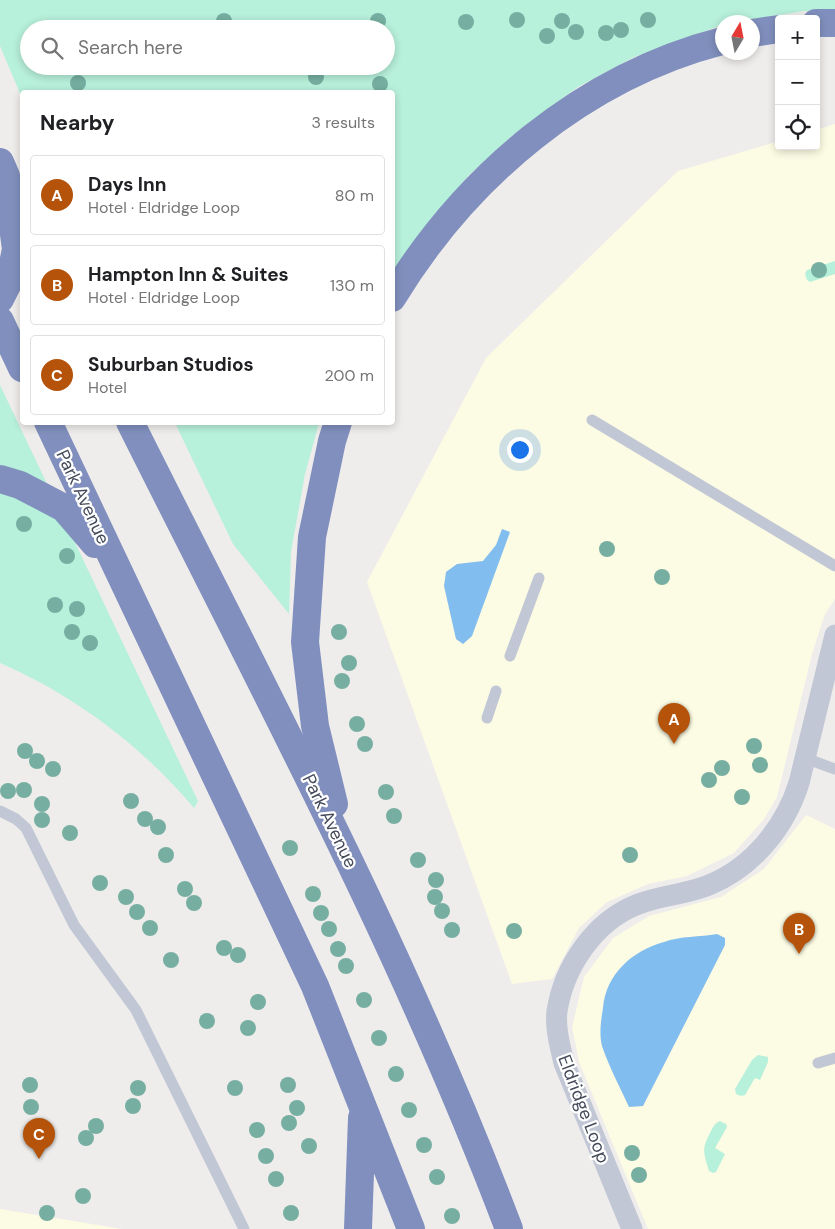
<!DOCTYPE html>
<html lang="en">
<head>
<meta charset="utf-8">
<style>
	:root { --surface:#fff; --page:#f2f2f2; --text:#202124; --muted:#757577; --line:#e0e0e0; --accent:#b45309 }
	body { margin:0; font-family:"DM Sans",sans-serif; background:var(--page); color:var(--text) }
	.controls { position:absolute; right:15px; top:15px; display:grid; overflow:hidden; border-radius:5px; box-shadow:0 2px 8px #0003 }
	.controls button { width:45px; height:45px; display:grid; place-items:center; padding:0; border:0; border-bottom:1px solid var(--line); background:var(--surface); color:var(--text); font:25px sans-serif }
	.compass { position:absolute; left:715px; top:15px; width:45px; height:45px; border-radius:50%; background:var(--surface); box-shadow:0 2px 8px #0003; rotate:10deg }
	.you { position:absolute; left:519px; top:449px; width:18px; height:18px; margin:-12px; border:4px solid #fff; border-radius:50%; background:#1a73e8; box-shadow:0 0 0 8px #1a73e833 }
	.badge { display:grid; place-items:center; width:32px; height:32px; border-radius:50%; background:var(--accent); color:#fff; font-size:16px; font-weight:700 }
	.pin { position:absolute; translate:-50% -41px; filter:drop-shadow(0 1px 2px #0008) }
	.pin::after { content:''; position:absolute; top:26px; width:18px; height:15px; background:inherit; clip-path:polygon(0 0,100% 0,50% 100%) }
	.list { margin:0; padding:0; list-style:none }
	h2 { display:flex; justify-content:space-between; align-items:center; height:65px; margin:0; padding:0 20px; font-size:21px }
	h2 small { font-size:16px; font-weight:400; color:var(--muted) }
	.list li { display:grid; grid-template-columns:32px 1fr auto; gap:15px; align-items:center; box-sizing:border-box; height:80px; margin:0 10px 10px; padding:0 10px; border:1px solid var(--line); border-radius:5px }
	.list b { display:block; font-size:19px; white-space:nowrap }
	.list p { margin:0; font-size:16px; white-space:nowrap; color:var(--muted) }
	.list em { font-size:16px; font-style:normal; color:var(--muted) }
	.icon { flex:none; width:28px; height:28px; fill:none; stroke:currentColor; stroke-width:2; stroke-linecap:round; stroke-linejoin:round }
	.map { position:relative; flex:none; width:835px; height:1229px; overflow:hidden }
	.search { position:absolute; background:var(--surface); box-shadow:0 2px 8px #0003; left:20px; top:20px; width:375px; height:55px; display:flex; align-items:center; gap:12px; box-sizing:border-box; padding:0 18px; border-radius:28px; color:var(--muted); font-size:19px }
	.panel { position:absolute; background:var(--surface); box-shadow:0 2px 8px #0003; left:20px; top:90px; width:375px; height:335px; border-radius:5px }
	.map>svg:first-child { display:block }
</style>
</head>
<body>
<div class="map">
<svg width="835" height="1229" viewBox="0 0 835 1229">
	<rect width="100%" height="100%" fill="#efedec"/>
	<g fill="#fcfbe3">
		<polygon points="835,124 835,599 825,614 812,654 777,797 764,819 734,853 687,876 648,884 607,902 579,928 552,979 512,984 367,582 486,358 678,171 779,141 779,146 816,146 816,130"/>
		<polygon points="806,815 835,829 835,1229 648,1229 579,1062 572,1027 584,977 613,938 649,916 721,897 764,869"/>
		<polygon points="0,1209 122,1229 0,1229"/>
	</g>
	<g fill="#b7f0db" fill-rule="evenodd">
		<path d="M0,0H835V12L804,11L738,22H722V25L634,57L578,87L513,135L468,176L422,234L393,274L392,92H22V98L0,46ZM29,29H386V66H29Z"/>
		<polygon points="835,261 835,274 810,282 807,280 805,274 807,270"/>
		<path d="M0,385L198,801L194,808C142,746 74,695 0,663Z"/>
		<polygon points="175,423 319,423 305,474 291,552 289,614 233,544"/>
		<polygon points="758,1055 768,1057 768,1062 760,1080 755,1078 745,1095 741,1096 736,1094 735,1089 752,1060"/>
		<path d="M720,1121L726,1124L727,1127L715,1148L725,1154L716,1172L713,1173L709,1171C704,1153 701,1150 710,1133C713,1127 715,1123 720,1121Z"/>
	</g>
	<g fill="#82bdef">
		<polygon points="502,529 510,532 472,636 463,644 456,639 444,586 446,572 457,564 483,561 496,545"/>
		<path d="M717,934L725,938V945L643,1106L629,1107C620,1087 609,1067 602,1046C599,1034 601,1020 603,1008C606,974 632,951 664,942C680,936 700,937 717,934Z"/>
	</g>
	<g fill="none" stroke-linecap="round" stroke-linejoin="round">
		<g stroke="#c1c7d4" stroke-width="11">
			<polyline points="592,420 835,566"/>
			<polyline points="510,656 539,578"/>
			<polyline points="487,718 496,691"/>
			<polyline points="805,758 835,769"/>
			<polyline points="0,811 16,819 26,828 74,925 136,1010 244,1229"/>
			<polyline points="818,1063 835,1058"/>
		</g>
		<path stroke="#c1c7d4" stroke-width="21" d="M632,1229L564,1063C560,1046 555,1028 557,1011C564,967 594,922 636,905C659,895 685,895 709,885C753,867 785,827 799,783L835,635"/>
		<g stroke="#818fbe" stroke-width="28">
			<polyline points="816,23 835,23"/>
			<polyline points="752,33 779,29"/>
			<polyline points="0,162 6,176 16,249 10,279 0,299"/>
			<path d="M392,298C466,176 583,77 722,41"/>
			<polyline points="0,321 22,368"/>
			<polyline points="48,422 315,986 411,1229"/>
			<path d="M130,422C263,688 404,951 509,1229"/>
			<polyline points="0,479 20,485 64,508 95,544"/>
			<polyline points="334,804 315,726 305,642 312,537 332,441 338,422"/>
			<polyline points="358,1229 362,1118"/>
		</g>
	</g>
	<g fill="#76afa1">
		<circle cx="517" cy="20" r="8"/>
		<circle cx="648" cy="20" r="8"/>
		<circle cx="224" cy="21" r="8"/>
		<circle cx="378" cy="21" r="8"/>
		<circle cx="562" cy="21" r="8"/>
		<circle cx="466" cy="22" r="8"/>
		<circle cx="621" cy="30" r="8"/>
		<circle cx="576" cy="32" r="8"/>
		<circle cx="606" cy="33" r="8"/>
		<circle cx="547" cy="36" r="8"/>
		<circle cx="316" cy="77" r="8"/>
		<circle cx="78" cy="83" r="8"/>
		<circle cx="380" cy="84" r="8"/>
		<circle cx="819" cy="270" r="8"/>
		<circle cx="24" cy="524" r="8"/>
		<circle cx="607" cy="549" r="8"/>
		<circle cx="67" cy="556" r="8"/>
		<circle cx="662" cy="577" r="8"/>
		<circle cx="55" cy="605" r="8"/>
		<circle cx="77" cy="609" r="8"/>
		<circle cx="72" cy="632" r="8"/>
		<circle cx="339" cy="632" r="8"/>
		<circle cx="90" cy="643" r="8"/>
		<circle cx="349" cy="663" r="8"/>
		<circle cx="342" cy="681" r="8"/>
		<circle cx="357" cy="724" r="8"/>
		<circle cx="365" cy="744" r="8"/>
		<circle cx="754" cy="746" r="8"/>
		<circle cx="25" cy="751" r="8"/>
		<circle cx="37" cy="761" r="8"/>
		<circle cx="760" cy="765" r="8"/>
		<circle cx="722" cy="768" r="8"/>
		<circle cx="53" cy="769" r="8"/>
		<circle cx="709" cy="780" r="8"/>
		<circle cx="24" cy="790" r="8"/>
		<circle cx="8" cy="791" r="8"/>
		<circle cx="386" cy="792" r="8"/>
		<circle cx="742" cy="797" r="8"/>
		<circle cx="131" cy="801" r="8"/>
		<circle cx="42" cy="804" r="8"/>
		<circle cx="394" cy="816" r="8"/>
		<circle cx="145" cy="819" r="8"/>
		<circle cx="42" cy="820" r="8"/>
		<circle cx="158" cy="827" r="8"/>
		<circle cx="70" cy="833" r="8"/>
		<circle cx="290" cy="848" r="8"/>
		<circle cx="166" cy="855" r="8"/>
		<circle cx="630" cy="855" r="8"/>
		<circle cx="418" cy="860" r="8"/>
		<circle cx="436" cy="880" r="8"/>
		<circle cx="100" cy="883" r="8"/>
		<circle cx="185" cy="889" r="8"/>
		<circle cx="313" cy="894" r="8"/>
		<circle cx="126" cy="897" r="8"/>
		<circle cx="435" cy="897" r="8"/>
		<circle cx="194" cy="903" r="8"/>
		<circle cx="442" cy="911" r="8"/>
		<circle cx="137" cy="912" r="8"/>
		<circle cx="321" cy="913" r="8"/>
		<circle cx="150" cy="928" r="8"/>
		<circle cx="329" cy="929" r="8"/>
		<circle cx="452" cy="930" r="8"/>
		<circle cx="514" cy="931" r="8"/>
		<circle cx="224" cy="948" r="8"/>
		<circle cx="338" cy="949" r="8"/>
		<circle cx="238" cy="955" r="8"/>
		<circle cx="171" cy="960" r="8"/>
		<circle cx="346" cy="966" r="8"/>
		<circle cx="364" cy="1000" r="8"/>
		<circle cx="258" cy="1002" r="8"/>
		<circle cx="207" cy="1021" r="8"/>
		<circle cx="248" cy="1028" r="8"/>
		<circle cx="379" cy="1038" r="8"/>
		<circle cx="396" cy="1074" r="8"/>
		<circle cx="30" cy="1085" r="8"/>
		<circle cx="288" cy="1085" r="8"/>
		<circle cx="138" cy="1088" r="8"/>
		<circle cx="235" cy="1088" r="8"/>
		<circle cx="133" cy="1106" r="8"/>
		<circle cx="31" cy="1107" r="8"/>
		<circle cx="297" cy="1108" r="8"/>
		<circle cx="409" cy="1110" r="8"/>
		<circle cx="289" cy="1123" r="8"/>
		<circle cx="96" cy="1126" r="8"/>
		<circle cx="257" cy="1130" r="8"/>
		<circle cx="86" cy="1138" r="8"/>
		<circle cx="424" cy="1145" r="8"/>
		<circle cx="309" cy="1146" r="8"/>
		<circle cx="632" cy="1153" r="8"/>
		<circle cx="266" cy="1156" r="8"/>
		<circle cx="639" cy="1175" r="8"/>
		<circle cx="437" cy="1177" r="8"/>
		<circle cx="276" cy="1179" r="8"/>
		<circle cx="83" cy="1196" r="8"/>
		<circle cx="47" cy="1213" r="8"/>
		<circle cx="291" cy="1213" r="8"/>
		<circle cx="452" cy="1216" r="8"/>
	</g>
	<g text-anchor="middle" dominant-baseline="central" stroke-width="4.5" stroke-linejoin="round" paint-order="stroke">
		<g font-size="18" fill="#444a5a" stroke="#fff">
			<text transform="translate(83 497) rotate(65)">Park Avenue</text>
			<text transform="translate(330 821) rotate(64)">Park Avenue</text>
			<text transform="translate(584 1109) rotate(69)">Eldridge Loop</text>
		</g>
	</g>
</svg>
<div class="controls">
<button>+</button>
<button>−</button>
<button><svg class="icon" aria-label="locate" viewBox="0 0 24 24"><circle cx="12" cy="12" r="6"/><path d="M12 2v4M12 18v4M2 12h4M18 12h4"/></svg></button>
</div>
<svg class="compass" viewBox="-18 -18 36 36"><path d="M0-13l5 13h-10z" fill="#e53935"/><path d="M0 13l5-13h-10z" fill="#757577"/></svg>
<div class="you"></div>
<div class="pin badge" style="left:674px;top:744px">A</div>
<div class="pin badge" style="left:799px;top:954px">B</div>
<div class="pin badge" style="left:39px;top:1159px">C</div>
<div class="search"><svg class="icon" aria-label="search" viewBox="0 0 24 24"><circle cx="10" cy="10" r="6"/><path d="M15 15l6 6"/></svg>Search here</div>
<section class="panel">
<h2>Nearby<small>3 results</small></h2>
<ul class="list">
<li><span class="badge">A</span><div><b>Days Inn</b><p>Hotel · Eldridge Loop</p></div><em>80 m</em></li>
<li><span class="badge">B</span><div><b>Hampton Inn &amp; Suites</b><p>Hotel · Eldridge Loop</p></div><em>130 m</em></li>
<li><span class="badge">C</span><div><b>Suburban Studios</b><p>Hotel</p></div><em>200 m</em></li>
</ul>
</section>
</div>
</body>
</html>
